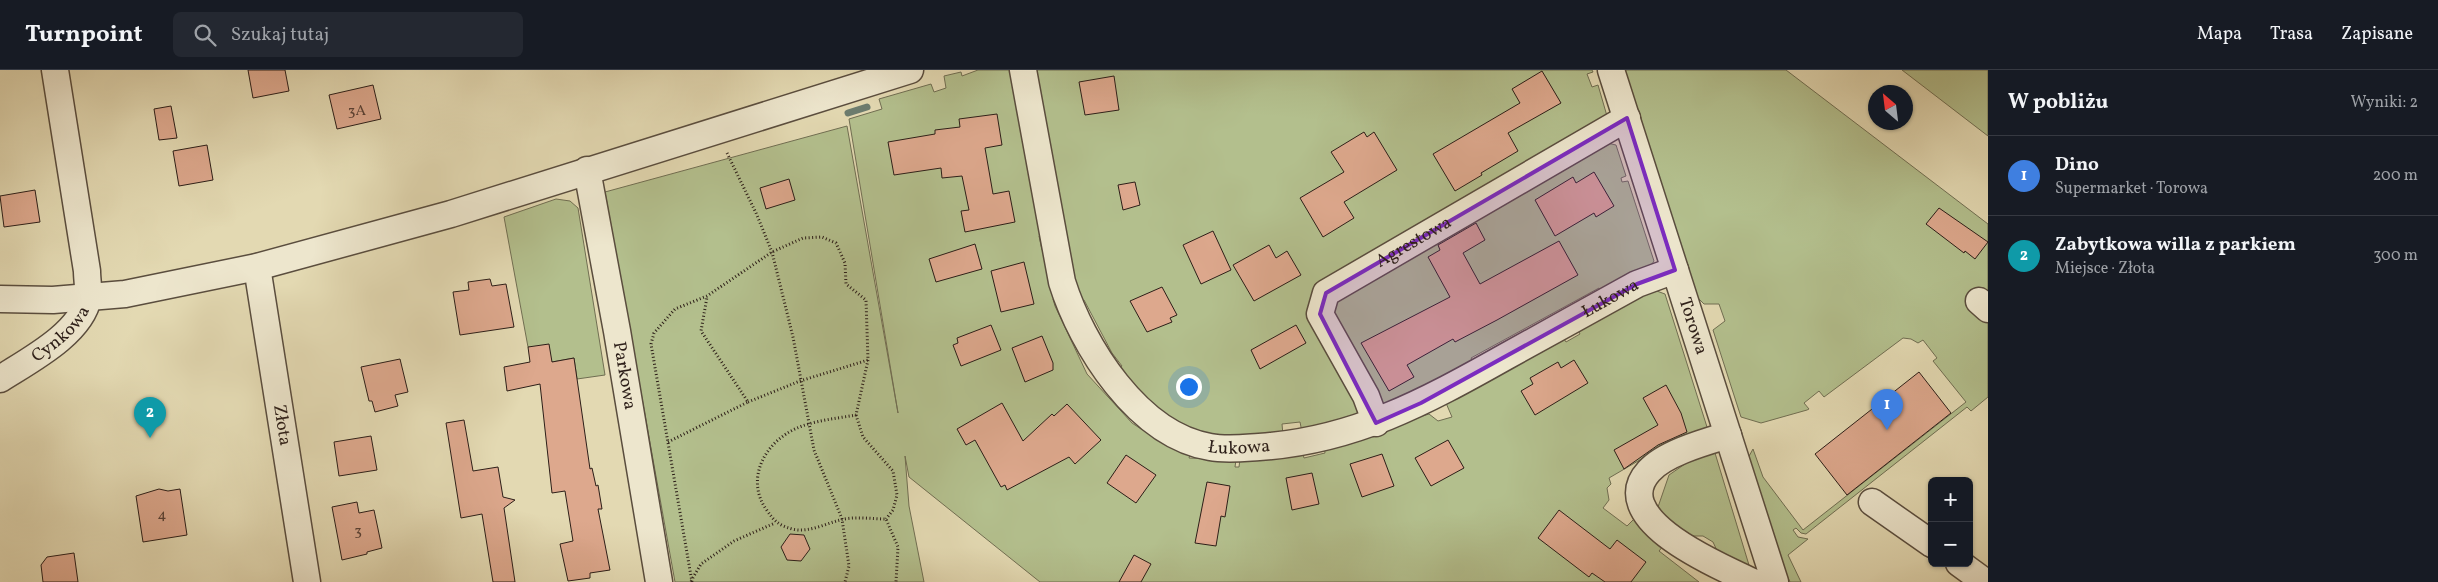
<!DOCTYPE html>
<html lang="pl">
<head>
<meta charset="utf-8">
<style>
	:root { --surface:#171b24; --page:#242831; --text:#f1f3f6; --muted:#9ea1a6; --line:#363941; --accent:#c59692 }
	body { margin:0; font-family:Vollkorn,serif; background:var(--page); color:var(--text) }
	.controls { position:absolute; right:15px; bottom:15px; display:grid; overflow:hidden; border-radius:8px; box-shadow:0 1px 4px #0004 }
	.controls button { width:45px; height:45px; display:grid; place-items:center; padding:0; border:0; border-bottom:1px solid var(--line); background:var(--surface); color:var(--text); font:25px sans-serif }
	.compass { position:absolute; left:1868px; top:15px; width:45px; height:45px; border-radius:50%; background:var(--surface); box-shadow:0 1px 4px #0004; rotate:332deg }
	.you { position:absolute; left:1188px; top:316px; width:18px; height:18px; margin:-12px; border:4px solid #fff; border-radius:50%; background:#1a73e8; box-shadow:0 0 0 8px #1a73e833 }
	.badge { display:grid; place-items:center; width:32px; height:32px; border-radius:50%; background:var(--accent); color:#fff; font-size:16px; font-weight:700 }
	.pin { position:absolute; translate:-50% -41px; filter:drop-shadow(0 1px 2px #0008) }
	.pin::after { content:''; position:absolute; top:26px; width:18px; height:15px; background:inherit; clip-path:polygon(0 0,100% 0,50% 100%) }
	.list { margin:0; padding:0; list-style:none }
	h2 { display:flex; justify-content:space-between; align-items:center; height:65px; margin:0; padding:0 20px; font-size:21px }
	h2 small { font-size:16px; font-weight:400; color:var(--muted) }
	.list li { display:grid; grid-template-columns:32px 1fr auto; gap:15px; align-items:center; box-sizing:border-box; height:80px; padding:0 20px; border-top:1px solid var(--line) }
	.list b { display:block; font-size:19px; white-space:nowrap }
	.list p { margin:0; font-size:16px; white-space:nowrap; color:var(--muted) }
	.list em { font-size:16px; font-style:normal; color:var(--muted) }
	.icon { flex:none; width:28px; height:28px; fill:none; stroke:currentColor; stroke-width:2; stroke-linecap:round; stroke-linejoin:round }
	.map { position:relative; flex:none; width:1988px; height:512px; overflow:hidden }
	header { display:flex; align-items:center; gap:30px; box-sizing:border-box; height:70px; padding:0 25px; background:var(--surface); border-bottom:1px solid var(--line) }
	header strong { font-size:24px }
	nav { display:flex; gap:28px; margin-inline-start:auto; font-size:18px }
	.search { width:350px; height:45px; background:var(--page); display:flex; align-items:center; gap:12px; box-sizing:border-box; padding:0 18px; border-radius:8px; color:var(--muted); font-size:19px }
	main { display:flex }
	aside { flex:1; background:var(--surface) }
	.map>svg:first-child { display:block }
</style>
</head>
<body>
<header>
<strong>Turnpoint</strong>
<div class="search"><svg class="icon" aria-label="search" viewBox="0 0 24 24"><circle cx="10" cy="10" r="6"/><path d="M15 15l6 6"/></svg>Szukaj tutaj</div>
<nav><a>Mapa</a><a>Trasa</a><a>Zapisane</a></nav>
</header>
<main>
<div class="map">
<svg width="1988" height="512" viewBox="0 0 1988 512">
	<rect width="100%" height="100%" fill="#e3d9b2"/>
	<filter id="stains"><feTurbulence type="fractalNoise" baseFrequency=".004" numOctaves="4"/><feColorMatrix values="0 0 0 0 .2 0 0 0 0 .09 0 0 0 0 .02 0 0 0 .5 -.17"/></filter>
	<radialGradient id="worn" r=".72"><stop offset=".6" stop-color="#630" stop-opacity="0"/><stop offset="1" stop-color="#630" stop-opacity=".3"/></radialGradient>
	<g fill="#b3bf8d" stroke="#706e52">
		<polygon points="978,0 1014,0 1033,128 1038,129 1044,165 1039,166 1042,180 1046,180 1058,228 1053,229 1055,236 1087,304 1132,353 1141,359 1146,356 1191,382 1189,388 1236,390 1235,397 1239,397 1240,389 1302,380 1304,388 1325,383 1324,376 1429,344 1438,351 1452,347 1446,333 1564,269 1566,272 1580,264 1578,260 1614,237 1654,220 1665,224 1707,357 1702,362 1662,377 1609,408 1611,414 1607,418 1609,430 1603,438 1627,456 1635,448 1664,475 1659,481 1699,512 1040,512 909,407 905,386 909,436 924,512 675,512 605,122 847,56 898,343 849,49 882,39 879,29 931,14 934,22 946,18 944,6 961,2 962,6"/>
		<polygon points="1032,0 1592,0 1593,2 1587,4 1592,17 1598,15 1607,46 1315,214 1309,248 1362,332 1360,346 1302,362 1300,352 1282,354 1283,365 1231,370 1177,356 1116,300 1122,296 1112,283 1084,230 1077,232"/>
		<polygon points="1622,0 1786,0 1988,154 1988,327 1971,341 1967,337 1806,464 1801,463 1796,458 1793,460 1798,467 1808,469 1788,485 1801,512 1790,512 1787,506 1748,388 1753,379 1763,407 1803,460 1966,332 1933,291 1937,288 1923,270 1918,273 1911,269 1903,268 1824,327 1819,321 1804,333 1809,339 1807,340 1761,353 1741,347 1713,260 1725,251 1719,234 1704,234 1693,223"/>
		<polygon points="1902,0 1988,0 1988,66"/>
		<polygon points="1607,73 1616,75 1626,106 1621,108 1622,112 1628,111 1654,191 1652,194 1602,223 1599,218 1471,288 1475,294 1384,337 1330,244 1329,231 1459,153 1463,160 1474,151"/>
		<polygon points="556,129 570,131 578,138 605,305 577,309 574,288 552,292 528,277 504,147"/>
		<polygon points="1707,382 1715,383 1752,505 1719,485 1713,472 1703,466 1684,466 1669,457 1658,437 1669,405 1698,385"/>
	</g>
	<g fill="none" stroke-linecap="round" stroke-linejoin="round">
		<polyline stroke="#6c7c6e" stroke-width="7" points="848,43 867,37"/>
	</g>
	<g fill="#dda88d" stroke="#2c1e18">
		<polygon points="248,0 285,0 289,21 253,28"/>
		<polygon points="1542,1 1561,33 1508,63 1518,81 1481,103 1482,105 1455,121 1433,84 1520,33 1512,19"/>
		<polygon points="1114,6 1119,40 1085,45 1079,12"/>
		<polygon points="373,15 381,49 337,59 329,25"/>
		<polygon points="171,36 177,68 159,70 154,39"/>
		<polygon points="997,44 1002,75 985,78 993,124 1009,121 1015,152 965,162 961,141 969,140 962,106 942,108 941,98 894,105 888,72 935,64 935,60 960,57 959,49"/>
		<polygon points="1364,62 1367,67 1374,62 1397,100 1344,132 1354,148 1323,167 1300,128 1344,102 1331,82"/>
		<polygon points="207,75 213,110 179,116 173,81"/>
		<polygon points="1594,102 1614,136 1596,147 1594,143 1555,166 1535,130 1573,107 1576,113"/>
		<polygon points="789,109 795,130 766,139 760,118"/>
		<polygon points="1135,112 1140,135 1123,140 1118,115"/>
		<polygon points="35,120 40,152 4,157 0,126"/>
		<polygon points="1939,138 1988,172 1975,189 1965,181 1964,183 1926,154"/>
		<polygon points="1476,153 1485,170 1463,183 1480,214 1559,171 1578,205 1497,250 1455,272 1453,269 1407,295 1414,307 1389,321 1361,273 1450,227 1428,187 1440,180 1438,175"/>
		<polygon points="1213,161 1231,200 1201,214 1183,175"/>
		<polygon points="975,174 982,199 936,212 929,189"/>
		<polygon points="1269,175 1276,188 1287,181 1301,205 1254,231 1233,195"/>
		<polygon points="1024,192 1034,234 1001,242 991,201"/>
		<polygon points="490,209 492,216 506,214 514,257 460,265 453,222 469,220 468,212"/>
		<polygon points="1162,217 1177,245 1170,248 1172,252 1147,262 1130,231"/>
		<polygon points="991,255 1001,280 961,296 953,275 958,273 957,268"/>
		<polygon points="1296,255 1306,273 1260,299 1251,280"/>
		<polygon points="1042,266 1053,293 1053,300 1025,312 1012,278"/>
		<polygon points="549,274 552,292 574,288 590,399 592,398 596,416 598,415 602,439 598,439 610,500 590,503 590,508 568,511 560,474 573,471 565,421 552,423 540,314 507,321 504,297 530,292 528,277"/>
		<polygon points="400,289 408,322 395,325 398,336 375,342 372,331 369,331 361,297"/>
		<polygon points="1574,290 1588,313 1535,345 1521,321 1533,314 1530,308 1558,292 1561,298"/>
		<polygon points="1919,302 1951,343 1847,425 1815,384"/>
		<polygon points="1666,315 1681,343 1687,362 1658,375 1624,399 1614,380 1658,355 1643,328"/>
		<polygon points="1002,333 1023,371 1052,344 1054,346 1067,334 1101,370 1075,394 1069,387 1007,420 1005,415 1001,417 975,370 966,375 957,359"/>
		<polygon points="464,350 473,401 498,397 503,427 515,430 504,438 515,512 493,512 482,444 461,448 446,353"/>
		<polygon points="371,366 377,400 339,406 334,372"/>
		<polygon points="1448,370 1464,398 1431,416 1415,388"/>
		<polygon points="1382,384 1394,416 1362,427 1350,394"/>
		<polygon points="1126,385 1156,405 1136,433 1107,413"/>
		<polygon points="1312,403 1319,434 1292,440 1286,408"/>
		<polygon points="1207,412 1230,416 1225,447 1221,446 1216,476 1195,473"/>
		<polygon points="159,419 168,421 180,419 187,465 143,472 136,426"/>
		<polygon points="357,432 359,443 374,440 382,478 367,482 367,484 342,490 332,437"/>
		<polygon points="1559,440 1610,479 1617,470 1646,492 1631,512 1605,512 1592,503 1589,507 1538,468"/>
		<polygon points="790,464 804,465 810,479 801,491 787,490 781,477"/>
		<polygon points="74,483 78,512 43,512 41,495 47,487"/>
		<polygon points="1134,485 1151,494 1141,512 1119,512"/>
	</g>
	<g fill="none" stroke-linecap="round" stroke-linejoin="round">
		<g stroke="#5a4d3e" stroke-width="29">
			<g id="minor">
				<path id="s1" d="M1023,0L1062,212C1082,276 1138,365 1210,377C1226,380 1243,378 1259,377C1353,371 1425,332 1505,287C1549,263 1593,238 1637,214L1675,200"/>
				<path id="s2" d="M1611,0L1775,512"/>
				<path id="s3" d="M587,100L617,261L659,512"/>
				<path id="s4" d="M257,197L307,512"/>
				<polyline points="0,229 53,230 125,224 257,197 451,144 910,0"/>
				<polyline points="1979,231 1988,239"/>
				<path id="s5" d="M0,309C28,291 81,264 88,228C89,220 87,209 87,201L55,0"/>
				<path id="s6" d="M1376,353L1366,326L1320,244L1326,223L1627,48"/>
				<path d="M1728,365C1705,372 1665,383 1649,401C1605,449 1721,497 1753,512"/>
				<polyline points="1872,432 1932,474"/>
				<polyline points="1959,493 1985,512"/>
			</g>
		</g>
		<g stroke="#2c1e18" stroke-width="3" stroke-dasharray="1 2.5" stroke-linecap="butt">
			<polyline points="727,83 756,143 772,182 793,267 814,380 842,449 849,496 845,512"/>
			<path d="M868,290L856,345C834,349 805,351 786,364C760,381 748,413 766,439C774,451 778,455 792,459C808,463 825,454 840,450C854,446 872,449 886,449L898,477L896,512"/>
			<polyline points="856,345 863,367 893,401 897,425 893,440 886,449"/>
			<polyline points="668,372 748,332 701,261 707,227"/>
			<polyline points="691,511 701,494 734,471 775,453"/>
			<polyline points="692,512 651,274 654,263 675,239 707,226 772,182 803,168 822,167 836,173 845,193 846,214 866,230 868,290 800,311 748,332"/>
		</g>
		<use href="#minor" stroke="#ede6cd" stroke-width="26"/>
	</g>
	<path fill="#7b2cbf" fill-opacity="0.2" stroke="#7b2cbf" stroke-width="4" stroke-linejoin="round" d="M1627,48L1675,200L1637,214L1421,333L1376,353L1320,244L1326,223Z"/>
	<g text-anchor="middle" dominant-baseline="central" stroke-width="4.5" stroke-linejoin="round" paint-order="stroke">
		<g font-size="15" fill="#584035">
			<text x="357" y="41">3A</text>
			<text x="162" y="445">4</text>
			<text x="358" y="461">3</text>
		</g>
		<g font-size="18" fill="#2c1e18" stroke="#ede6cd">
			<text stroke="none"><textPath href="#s6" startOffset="246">Agrestowa</textPath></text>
			<text stroke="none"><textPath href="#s1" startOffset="881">Łukowa</textPath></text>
			<text stroke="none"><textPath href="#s2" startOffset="269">Torowa</textPath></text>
			<text stroke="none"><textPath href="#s5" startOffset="76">Cynkowa</textPath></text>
			<text stroke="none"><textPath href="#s3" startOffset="209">Parkowa</textPath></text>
			<text stroke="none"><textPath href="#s4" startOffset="160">Złota</textPath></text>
			<text stroke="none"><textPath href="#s1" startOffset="476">Łukowa</textPath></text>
		</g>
	</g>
	<rect width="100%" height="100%" filter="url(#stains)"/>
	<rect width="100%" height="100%" fill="url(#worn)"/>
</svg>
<div class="controls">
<button>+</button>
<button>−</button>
</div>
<svg class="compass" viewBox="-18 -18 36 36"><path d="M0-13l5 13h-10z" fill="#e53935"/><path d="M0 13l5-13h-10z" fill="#9ea1a6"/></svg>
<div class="you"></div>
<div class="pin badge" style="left:1887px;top:360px;background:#3f7fe0">1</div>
<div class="pin badge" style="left:150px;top:368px;background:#0f9aa8">2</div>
</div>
<aside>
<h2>W pobliżu<small>Wyniki: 2</small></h2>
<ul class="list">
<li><span class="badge" style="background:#3f7fe0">1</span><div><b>Dino</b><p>Supermarket · Torowa</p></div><em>200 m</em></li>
<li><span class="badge" style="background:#0f9aa8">2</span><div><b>Zabytkowa willa z parkiem</b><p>Miejsce · Złota</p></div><em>300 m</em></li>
</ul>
</aside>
</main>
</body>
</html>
